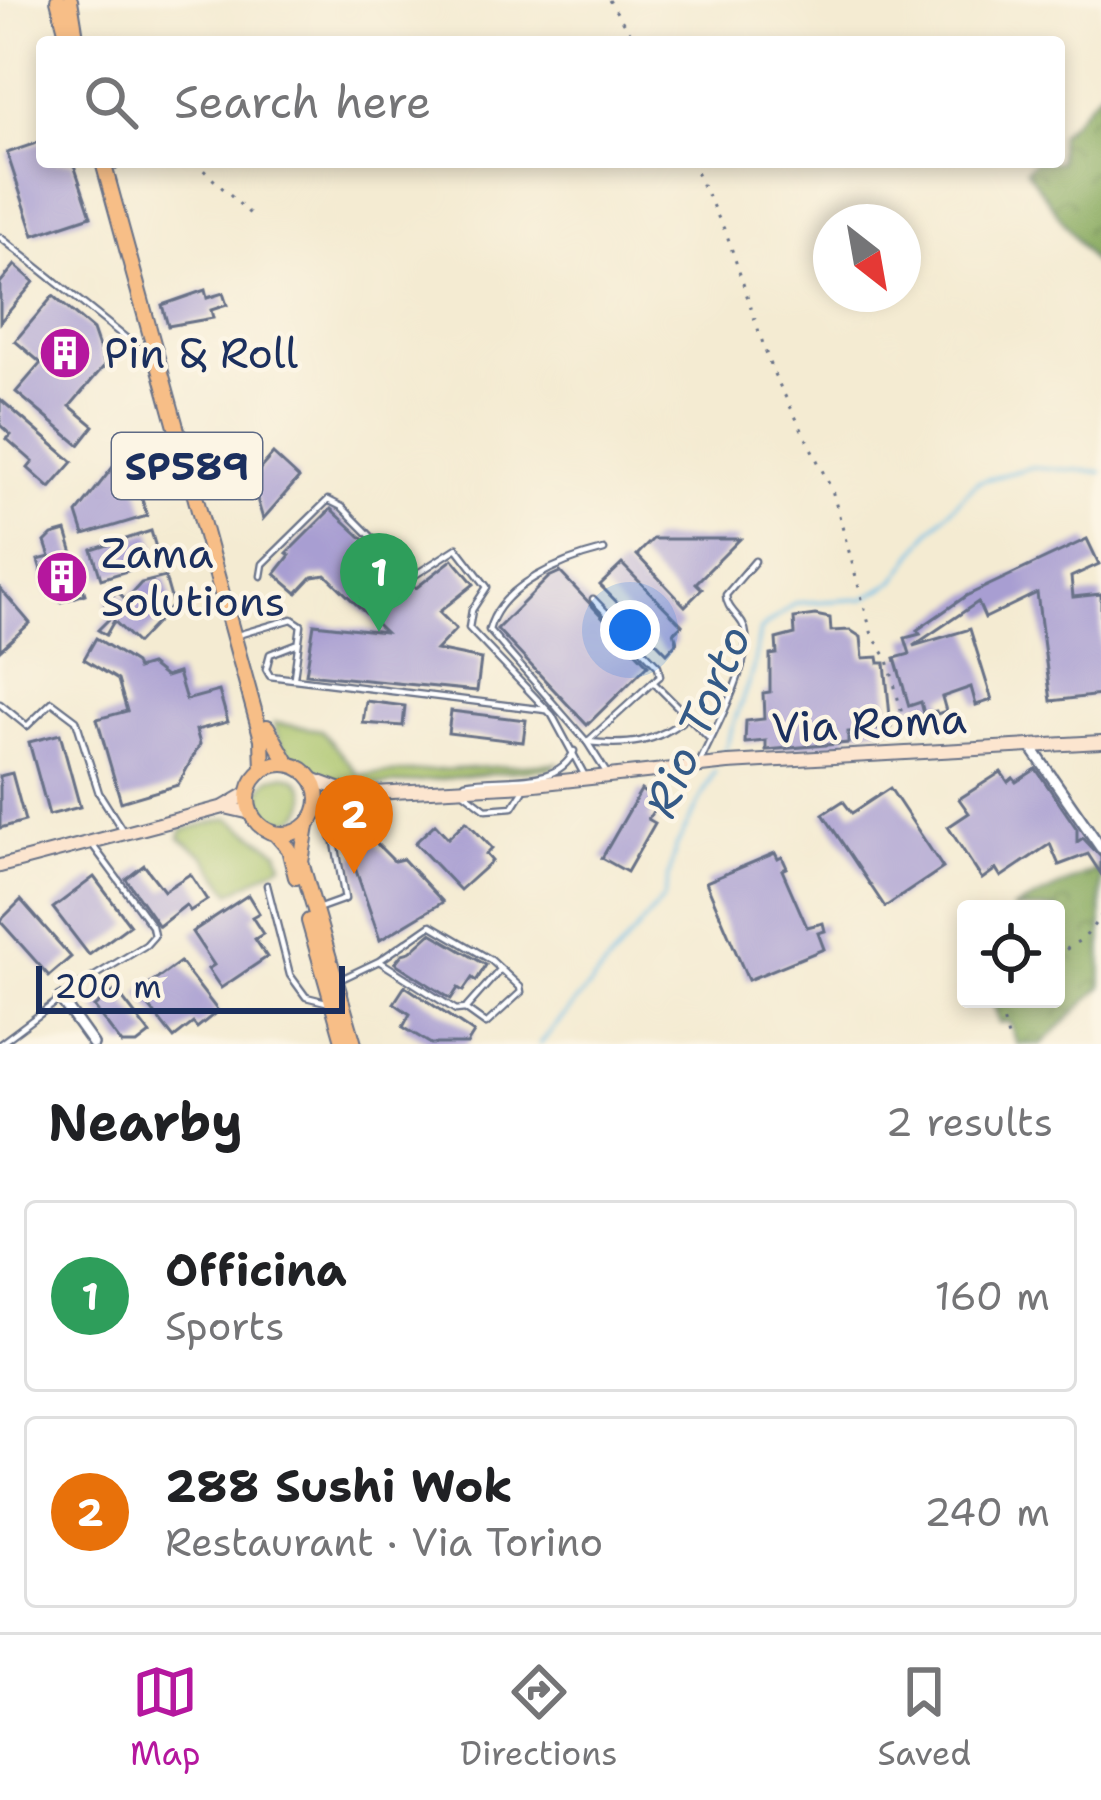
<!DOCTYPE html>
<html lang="en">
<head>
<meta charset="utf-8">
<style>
	:root { --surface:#fff; --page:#f6f6f6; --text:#202124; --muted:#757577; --line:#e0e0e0; --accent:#b5179e }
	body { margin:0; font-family:"Shantell Sans",sans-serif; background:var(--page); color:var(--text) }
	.controls { position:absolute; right:36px; bottom:36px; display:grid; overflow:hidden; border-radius:12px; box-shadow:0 6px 18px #0003 }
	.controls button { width:108px; height:108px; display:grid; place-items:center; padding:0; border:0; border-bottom:3px solid var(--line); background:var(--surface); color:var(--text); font:60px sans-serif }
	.compass { position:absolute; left:813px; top:204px; width:108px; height:108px; border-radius:50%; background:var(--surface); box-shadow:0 6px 18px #0003; rotate:149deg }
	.scale { position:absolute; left:36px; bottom:30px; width:309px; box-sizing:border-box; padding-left:12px; border:6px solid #1b2f5e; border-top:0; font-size:33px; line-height:42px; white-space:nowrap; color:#1b2f5e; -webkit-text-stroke:9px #fcf5e5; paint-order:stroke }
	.you { position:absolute; left:630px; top:630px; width:42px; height:42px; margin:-30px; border:9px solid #fff; border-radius:50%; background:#1a73e8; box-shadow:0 0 0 18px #1a73e833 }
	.badge { display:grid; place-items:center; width:78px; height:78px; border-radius:50%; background:var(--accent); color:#fff; font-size:39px; font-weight:700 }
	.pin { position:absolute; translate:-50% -99px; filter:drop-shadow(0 3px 6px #0008) }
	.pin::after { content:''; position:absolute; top:63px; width:42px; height:36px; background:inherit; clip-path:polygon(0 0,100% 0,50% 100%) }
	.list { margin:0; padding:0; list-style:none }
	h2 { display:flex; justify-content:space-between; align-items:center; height:156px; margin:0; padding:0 48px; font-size:51px }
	h2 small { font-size:39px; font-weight:400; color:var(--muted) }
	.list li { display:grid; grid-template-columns:78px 1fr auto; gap:36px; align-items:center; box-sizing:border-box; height:192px; margin:0 24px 24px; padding:0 24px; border:3px solid var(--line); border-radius:12px }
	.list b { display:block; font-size:45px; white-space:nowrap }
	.list p { margin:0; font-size:39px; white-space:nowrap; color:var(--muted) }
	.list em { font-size:39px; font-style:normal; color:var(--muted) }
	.icon { flex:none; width:66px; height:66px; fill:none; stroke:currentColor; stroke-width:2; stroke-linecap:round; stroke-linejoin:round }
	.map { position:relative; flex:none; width:1101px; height:1044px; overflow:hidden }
	.search { position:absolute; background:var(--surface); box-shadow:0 6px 18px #0003; left:36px; right:36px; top:36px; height:132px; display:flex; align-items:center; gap:30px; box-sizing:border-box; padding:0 42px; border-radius:12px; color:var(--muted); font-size:45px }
	.sheet { height:588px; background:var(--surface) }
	nav { display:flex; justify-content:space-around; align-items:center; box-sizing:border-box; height:168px; border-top:3px solid var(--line); background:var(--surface); font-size:33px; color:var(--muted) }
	nav a { display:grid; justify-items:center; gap:6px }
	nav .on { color:var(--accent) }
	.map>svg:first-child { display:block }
</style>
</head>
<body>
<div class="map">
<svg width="1101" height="1044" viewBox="0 0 1101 1044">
	<defs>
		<pattern id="forest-crowns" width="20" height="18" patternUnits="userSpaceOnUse" patternTransform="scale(3)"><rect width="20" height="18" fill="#85a85c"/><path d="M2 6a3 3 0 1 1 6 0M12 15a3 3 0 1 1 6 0" fill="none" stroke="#6c894f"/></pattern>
	</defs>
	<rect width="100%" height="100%" fill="#fcf5e5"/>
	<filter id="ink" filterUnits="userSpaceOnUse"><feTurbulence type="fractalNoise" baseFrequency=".00833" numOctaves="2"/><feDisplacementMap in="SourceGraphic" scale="24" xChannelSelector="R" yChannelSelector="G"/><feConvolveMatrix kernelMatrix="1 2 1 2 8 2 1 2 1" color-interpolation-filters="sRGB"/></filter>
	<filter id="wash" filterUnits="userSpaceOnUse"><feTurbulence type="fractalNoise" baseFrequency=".004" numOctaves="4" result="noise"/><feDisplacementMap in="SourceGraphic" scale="48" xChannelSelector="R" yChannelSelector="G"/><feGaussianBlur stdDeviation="2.7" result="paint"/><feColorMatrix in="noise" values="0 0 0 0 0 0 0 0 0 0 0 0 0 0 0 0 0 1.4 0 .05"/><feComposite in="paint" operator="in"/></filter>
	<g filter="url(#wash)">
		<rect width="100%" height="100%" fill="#f4ebd2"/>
		<g fill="#a7c268" stroke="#617863" stroke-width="3">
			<path d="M274,723L321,730L359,775L557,763L551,768C481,773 412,784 342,788C312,778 278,756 274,723Z"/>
			<circle cx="283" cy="798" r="23"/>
			<polygon points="229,818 278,851 282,864 231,893 205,856 180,838 182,830"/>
		</g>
		<g fill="url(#forest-crowns)" stroke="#506c5d" stroke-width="3">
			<polygon points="1101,90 1101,285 1097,268 1026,170 1034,162 1059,162 1059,135"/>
			<polygon points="1101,867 1101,987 1042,1044 1017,1044 1009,1021 999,1023 992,999 1056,999 1056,909 1012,909"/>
		</g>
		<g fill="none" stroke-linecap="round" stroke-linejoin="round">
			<g stroke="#6dbde8" stroke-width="3">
				<polyline points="722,757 753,669 760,630 796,603 864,599 895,581 929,532 977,482 1032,467 1101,472"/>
				<polyline points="540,1044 664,898 675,849 715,771"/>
			</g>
		</g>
		<g id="blocks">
			<g fill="#a89ed2">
				<polygon points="42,141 42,162 73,162 91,216 34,235 7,153"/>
				<polygon points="15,265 34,282 0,322 0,283"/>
				<polygon points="205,290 207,298 223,293 227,305 211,310 213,318 168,326 162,305"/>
				<polygon points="53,296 93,330 105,365 70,406 94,426 79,445 16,392 41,363 15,341"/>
				<polygon points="0,399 73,462 50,488 28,468 33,462 7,439 11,435 0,425"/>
				<polygon points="127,449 147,516 84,535 77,513"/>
				<polygon points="273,454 299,478 263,519 251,479"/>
				<polygon points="331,509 416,588 453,559 474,584 439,612 456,629 436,650 481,659 477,691 306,674 314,624 385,632 326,575 312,577 297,593 275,574 290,555 287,553"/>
				<polygon points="66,531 85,594 61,602 59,593 49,596 38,560 50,557 45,542 52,535"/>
				<polygon points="151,531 160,561 101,579 92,550"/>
				<polygon points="653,539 740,539 696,583 702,589 685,606 637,555"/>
				<polygon points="1087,539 1099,564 1071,577 1073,597 1101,594 1101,695 1051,701 1037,593 985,618 978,602 913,646 970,629 992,700 976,705 971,687 942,697 946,711 937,714 936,711 924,714 921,702 909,706 895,658 910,654 905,638 920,634 917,630 966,596"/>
				<polygon points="622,564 682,625 674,632 677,642 667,653 600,585"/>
				<polygon points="560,572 648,665 587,725 497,629 549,577"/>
				<polygon points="165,577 173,605 137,643 114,621 106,635 98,630 115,613 105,604 117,591 126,600 141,583"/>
				<polygon points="0,588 30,623 0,650"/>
				<polygon points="815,615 830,618 831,631 850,630 861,637 863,658 878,657 879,663 885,663 891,727 848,732 848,743 766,750 766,741 745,743 746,721 764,719 763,693 770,692 770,655 777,654 776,639 795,634 794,618"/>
				<polygon points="96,638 135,663 137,669 150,665 165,677 178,673 186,700 219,691 228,722 196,730 200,744 178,785 121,802 97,719 127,711 118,680 84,659"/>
				<polygon points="366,701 405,706 403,726 363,723"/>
				<polygon points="451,711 526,720 523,742 448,733"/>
				<polygon points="60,734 80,807 49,815 29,742"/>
				<polygon points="1036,769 1077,829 1077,842 1083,838 1101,857 1101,874 1088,854 1059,865 1050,844 1001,877 996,869 982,879 948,827 969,813 959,799 1001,772 1008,782 1013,778 1016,782"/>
				<polygon points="12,773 25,821 0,828 0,776"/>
				<polygon points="890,788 943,868 885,907 823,814 843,801 852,813"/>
				<polygon points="641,790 659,802 648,819 655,823 627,872 602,858"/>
				<polygon points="466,821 492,848 486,854 492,861 460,890 415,843 435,824 448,838"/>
				<polygon points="372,839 394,861 403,859 443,902 380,940 352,859"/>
				<polygon points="775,853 778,859 782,857 787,868 782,870 807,927 823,923 825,931 818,933 824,949 748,980 706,882"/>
				<polygon points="144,865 164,891 190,874 207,900 190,911 186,905 159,926 126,879"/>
				<polygon points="94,877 130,925 89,955 53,908"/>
				<polygon points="248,895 259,913 252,917 263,934 255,939 267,957 221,988 208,969 214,965 192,932"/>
				<polygon points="21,900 71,957 49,976 0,921"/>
				<polygon points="431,933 486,965 476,981 472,978 463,991 458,988 451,999 395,963 402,954 410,952"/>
				<polygon points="180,962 218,1011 197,1028 193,1023 174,1038 138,993"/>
				<polygon points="405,986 474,1033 467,1044 431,1044 403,1027 410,1014 394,1003"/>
				<polygon points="116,990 150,1034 137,1044 122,1044 94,1007"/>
			</g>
		</g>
	</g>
	<g filter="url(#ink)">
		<use href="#blocks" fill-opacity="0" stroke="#677187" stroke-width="3"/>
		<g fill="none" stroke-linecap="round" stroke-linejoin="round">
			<g stroke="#677187" stroke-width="9">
				<g id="lane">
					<polyline points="0,237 142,351 152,352"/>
					<path d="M604,550C564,560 501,584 489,630L587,742L606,772"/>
					<polyline points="261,576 263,564 328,500 342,507 406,572 415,575 457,548 487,587 472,610 469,628 552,715 586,778"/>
					<polyline points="593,599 658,666 660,676 653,682 710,739"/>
					<polyline points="241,634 292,619 301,625 294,677"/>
					<polyline points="296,644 270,654 266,669 270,676 546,710"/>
					<polyline points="0,704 27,726 52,702 76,720 99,793 121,828"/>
					<path d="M587,742C627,746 656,744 687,717"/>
					<polyline points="587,742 653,682"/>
					<path d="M700,762C714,731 749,668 746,635C745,618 726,611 726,595L755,561"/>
					<path d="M465,783C500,775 557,790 574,751"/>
					<polyline points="465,793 486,809 513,807 523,791"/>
					<polyline points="267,885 290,975 306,997 326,1002"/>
					<polyline points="320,908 345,899 334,837"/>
					<polyline points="337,981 379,961 431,925 491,960 520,987 521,992 486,1024 465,1009 456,1010 379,961"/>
					<polyline points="467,1007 499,971"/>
					<polyline points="0,1044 75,988 146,945 154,936 152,926 94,847"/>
				</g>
			</g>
			<g stroke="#677187" stroke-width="14">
				<g id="street">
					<polyline points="1031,747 1101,848"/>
					<polyline points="334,837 353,821 354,794"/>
					<polyline points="60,998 93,1044"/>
				</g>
			</g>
			<g stroke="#677187" stroke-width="16">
				<g id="secondary">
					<polyline points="312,779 347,792"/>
					<polyline points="225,807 251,813"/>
					<polyline points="318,808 354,794 526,785 728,763 1101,742"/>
					<polyline points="0,866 224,807 248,793"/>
				</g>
			</g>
			<g stroke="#677187" stroke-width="18">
				<g id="primary">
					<polyline points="58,0 69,42"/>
					<polyline points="70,0 76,37"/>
					<polyline points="103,162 262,739 263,770"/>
					<polyline points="267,727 288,764"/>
					<circle cx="283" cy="799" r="35"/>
					<polyline points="307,826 301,862 354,1044"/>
					<polyline points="276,834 289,849 296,877"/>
					<polyline points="309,921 344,1044"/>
				</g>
			</g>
			<g stroke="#677187" stroke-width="3" stroke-dasharray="3 9" stroke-linecap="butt">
				<polyline points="609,0 635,42"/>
				<polyline points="195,162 250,214"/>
				<polyline points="691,162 727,235 771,368 832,490 872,635 888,660 901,710 903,742"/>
				<polyline points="115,170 127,162"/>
				<polyline points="1056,956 1085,937 1101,916"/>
				<polyline points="997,999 1010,1044"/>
			</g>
			<use href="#lane" stroke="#fff" stroke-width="4.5"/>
			<use href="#street" stroke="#fff" stroke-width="9"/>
			<use href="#secondary" stroke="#fce5cf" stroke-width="12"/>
			<use href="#primary" stroke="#f7be87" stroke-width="14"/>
		</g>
	</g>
	<defs>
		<g id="building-disc" transform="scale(2.7)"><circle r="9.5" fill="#b5179e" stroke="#fcf5e5"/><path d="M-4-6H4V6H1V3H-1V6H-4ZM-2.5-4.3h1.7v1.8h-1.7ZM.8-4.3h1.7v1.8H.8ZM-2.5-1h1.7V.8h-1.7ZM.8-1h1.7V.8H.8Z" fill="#fff"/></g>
	</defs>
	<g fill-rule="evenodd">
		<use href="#building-disc" x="65" y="353"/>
		<use href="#building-disc" x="62" y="577"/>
	</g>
	<g text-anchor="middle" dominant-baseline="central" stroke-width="9" stroke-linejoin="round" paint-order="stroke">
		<rect fill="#fcf5e5" stroke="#5e6a86" stroke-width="3" x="112" y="433" width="150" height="66" rx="9"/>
		<g font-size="39" font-weight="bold" fill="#1b2f5e">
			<text x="187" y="466">SP589</text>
		</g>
		<g font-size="42" fill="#1b2f5e" stroke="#fcf5e5" text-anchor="start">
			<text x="104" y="353">Pin &amp; Roll</text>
			<text x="101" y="553">Zama<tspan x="101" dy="48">Solutions</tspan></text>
		</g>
		<g font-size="42" fill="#1b2f5e" stroke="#fcf5e5">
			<text transform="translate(869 723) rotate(-3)">Via Roma</text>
		</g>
		<g font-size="45" font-style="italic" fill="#345a87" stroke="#fcf5e5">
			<text transform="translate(697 721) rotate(-67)">Rio Torto</text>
		</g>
	</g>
</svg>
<div class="controls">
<button><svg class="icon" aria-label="locate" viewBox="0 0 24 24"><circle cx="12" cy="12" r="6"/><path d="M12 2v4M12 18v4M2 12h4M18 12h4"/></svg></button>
</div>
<svg class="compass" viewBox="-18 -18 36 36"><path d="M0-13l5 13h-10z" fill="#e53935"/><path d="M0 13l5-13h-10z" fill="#757577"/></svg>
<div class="scale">200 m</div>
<div class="you"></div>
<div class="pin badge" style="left:379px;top:632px;background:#2e9e5b">1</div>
<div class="pin badge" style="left:354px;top:874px;background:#e8710a">2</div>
<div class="search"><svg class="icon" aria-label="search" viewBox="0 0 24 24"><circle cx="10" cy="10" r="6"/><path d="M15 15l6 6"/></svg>Search here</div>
</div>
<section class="sheet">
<h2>Nearby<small>2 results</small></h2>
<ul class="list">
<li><span class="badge" style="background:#2e9e5b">1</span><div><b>Officina</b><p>Sports</p></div><em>160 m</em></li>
<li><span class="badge" style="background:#e8710a">2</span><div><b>288 Sushi Wok</b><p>Restaurant · Via Torino</p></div><em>240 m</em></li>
</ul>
</section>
<nav>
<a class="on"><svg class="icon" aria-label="map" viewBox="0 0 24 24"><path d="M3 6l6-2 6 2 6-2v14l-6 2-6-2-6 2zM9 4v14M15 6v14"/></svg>Map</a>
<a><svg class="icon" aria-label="directions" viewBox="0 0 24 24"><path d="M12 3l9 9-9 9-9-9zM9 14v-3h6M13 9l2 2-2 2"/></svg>Directions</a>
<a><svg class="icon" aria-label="saved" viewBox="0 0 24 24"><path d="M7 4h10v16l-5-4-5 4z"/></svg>Saved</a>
</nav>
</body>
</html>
